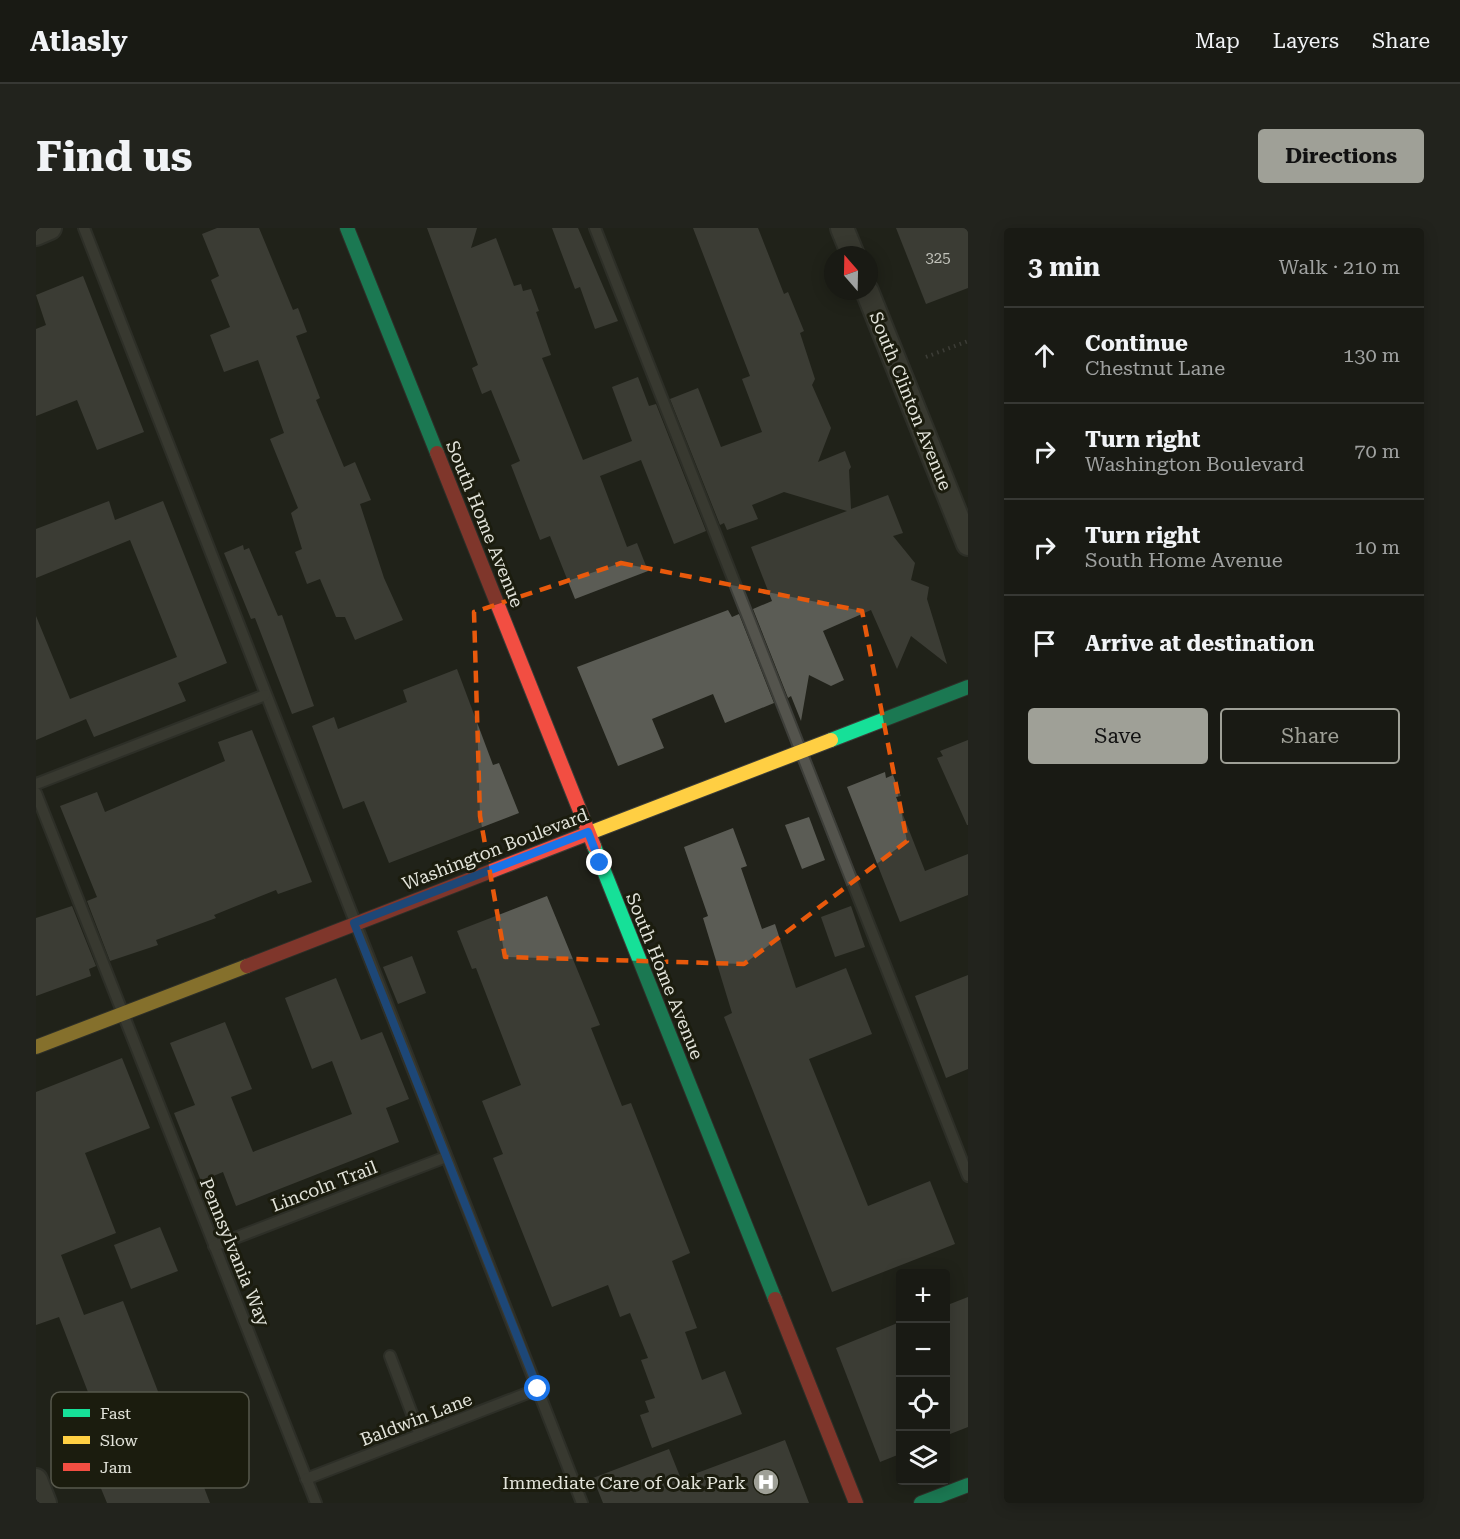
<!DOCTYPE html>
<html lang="en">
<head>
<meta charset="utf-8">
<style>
	:root { --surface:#191a14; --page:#22231d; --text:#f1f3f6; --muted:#9fa1a0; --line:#373834; --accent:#9fa097 }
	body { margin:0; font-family:"Roboto Serif",serif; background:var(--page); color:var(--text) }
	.controls { position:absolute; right:18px; bottom:18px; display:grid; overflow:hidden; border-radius:6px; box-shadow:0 3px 15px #0003 }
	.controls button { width:54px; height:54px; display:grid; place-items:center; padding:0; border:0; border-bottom:2px solid var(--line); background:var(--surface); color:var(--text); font:30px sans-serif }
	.compass { position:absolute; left:788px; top:18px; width:54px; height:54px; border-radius:50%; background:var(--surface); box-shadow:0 3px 15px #0003; rotate:340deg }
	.stop { position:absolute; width:18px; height:18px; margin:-14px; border:4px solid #1a73e8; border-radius:50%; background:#fff }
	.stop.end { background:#1a73e8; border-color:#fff; box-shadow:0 2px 6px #0008 }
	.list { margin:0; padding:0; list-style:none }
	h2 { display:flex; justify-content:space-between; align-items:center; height:78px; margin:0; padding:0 24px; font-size:26px }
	h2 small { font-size:20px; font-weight:400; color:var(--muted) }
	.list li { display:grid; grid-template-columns:39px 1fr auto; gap:18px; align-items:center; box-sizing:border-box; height:96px; padding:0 24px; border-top:2px solid var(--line) }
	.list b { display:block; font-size:22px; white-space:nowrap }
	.list p { margin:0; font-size:20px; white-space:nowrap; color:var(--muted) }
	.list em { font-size:20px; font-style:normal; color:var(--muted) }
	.actions { display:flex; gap:12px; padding:18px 24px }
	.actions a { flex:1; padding:14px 0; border:2px solid var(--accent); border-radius:6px; text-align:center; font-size:21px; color:var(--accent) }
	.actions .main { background:var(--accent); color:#111 }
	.icon { flex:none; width:33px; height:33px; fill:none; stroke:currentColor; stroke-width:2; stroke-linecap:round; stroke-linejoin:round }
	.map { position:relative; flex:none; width:932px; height:1275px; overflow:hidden; border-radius:6px }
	header { display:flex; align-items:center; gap:36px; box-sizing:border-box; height:84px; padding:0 30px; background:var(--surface); border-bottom:2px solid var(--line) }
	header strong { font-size:28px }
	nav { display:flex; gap:33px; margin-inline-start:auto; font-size:21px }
	.intro { display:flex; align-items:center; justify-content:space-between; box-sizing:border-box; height:144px; padding:0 36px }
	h1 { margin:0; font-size:42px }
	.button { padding:15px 27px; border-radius:6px; background:var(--accent); color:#111; font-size:21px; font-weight:700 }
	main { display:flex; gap:36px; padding:0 36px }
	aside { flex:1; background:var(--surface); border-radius:6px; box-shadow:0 3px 15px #0003 }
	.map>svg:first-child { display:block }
</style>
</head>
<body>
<header>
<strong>Atlasly</strong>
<nav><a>Map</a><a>Layers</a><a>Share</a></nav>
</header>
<div class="intro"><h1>Find us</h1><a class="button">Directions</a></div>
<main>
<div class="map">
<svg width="932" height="1275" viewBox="0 0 932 1275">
	<rect width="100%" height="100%" fill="#21221a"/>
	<g fill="#5b5c55">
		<polygon points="181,0 223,0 257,82 262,80 271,104 260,108 284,170 280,172 308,239 319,234 335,272 324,276 348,350 367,392 319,412 309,389 300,389 284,351 271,356 259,324 266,321 255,285 262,280 234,211 248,205 222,132 188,144 174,107 194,99 175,52 183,48 166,6"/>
		<polygon points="391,0 441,0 435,20 460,10 478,58 485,56 487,63 495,61 503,83 500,84 515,127 506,130 547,232 596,213 576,159 602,149 613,178 620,176 670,303 638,316 605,232 564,248 591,319 601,315 612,343 539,371 514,308 504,312 475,237 484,233 455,162 446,166 436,140 442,137"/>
		<polygon points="516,0 542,0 582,93 559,101 544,59 539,61"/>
		<polygon points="657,0 722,0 748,66 752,64 768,103 764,105 779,151 776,157 795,200 782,234 809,223 815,239 813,242 815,281 852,267 867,305 857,308 879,335 875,352 893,359 891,371 911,436 875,408 861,441 835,382 787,403 808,452 795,458 773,447 765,493 755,468 752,470 717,381 736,373 715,319 811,283 748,264 716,277 722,291 691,302 688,295 684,297 634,171 662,160 685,219 726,204 706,151 714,148"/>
		<polygon points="860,0 932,0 932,60 890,76"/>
		<polygon points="47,48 108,204 61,222 41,172 0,188 0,101 10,97 0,67"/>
		<polygon points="73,273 79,292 127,273 191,435 142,455 150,473 58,509 50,491 0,512 0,388 34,471 141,429 94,312 0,350 0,301"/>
		<polygon points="207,317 208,322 213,320 242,388 246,387 278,478 256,486 219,390 215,391 188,325"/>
		<polygon points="692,382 696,389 703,386 738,475 689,495 677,466 616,491 628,520 582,538 541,439"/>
		<polygon points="421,441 457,537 463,535 483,585 353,635 328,573 307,581 276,498 298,489 302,501 371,474 367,462"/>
		<polygon points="216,502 276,654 242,666 240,662 178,687 180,690 120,712 122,717 74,733 51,673 61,669 24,578 61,564 69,584 189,533 182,514"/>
		<polygon points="932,512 932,597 931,597 901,530 907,528 904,523"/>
		<polygon points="849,544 850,550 857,547 865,568 860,569 889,643 932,626 932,667 864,694 811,559"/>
		<polygon points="773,589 789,632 766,641 749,597"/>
		<polygon points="697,600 711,638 705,640 726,701 739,696 760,760 810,740 836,806 773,831 832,978 894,953 919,1016 796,1064 688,789 696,785 667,690 672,688 648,619"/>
		<polygon points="511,668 564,797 555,800 586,878 595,875 654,1025 636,1033 661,1100 649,1104 666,1152 689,1143 706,1186 616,1220 604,1187 613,1184 609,1173 619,1170 605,1132 612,1130 594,1085 584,1089 572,1057 516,1079 457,930 467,926 446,873 485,857 440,740 436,741 421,703"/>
		<polygon points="36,678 60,738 53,741 55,748 0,768 0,690"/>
		<polygon points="815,678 829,719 799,729 785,689"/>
		<polygon points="376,728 390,765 362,776 347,739"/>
		<polygon points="932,747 932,841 910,850 879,768"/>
		<polygon points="300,750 325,812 346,804 373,871 350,880 363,914 200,978 187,944 165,953 138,885 159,877 134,815 189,794 216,861 195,869 217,924 316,886 296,833 276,841 249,770"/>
		<polygon points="86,830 114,900 49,925 80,1005 25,1027 48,1087 87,1073 128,1179 136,1176 174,1275 71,1275 45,1212 67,1203 23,1089 0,1097 0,864"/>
		<polygon points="124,999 142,1043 95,1061 78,1017"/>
		<polygon points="932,1069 932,1199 909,1208 909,1078"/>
		<polygon points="864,1094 864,1226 844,1234 800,1120"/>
		<polygon points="749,1212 773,1275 567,1275 557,1250 633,1221 645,1251"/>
	</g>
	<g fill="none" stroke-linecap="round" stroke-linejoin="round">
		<g stroke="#3d3e39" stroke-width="14">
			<g id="lane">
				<polyline points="48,0 546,1275"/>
				<polyline points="559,0 932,948"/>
				<polyline points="0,556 229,467"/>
				<polyline points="0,565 280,1275"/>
				<polyline points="178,1018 410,929"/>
				<polyline points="354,1128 384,1207"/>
				<polyline points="270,1251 502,1161"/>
			</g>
		</g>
		<g stroke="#3d3e39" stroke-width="26">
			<g id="street">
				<polyline points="806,0 817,27"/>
				<polyline points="0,6 14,0"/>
				<polyline points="831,63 932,316"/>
				<polyline points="0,1252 9,1275"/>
			</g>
		</g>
		<g stroke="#3d3e39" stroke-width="16">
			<g id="fast">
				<polyline points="311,0 401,225"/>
				<polyline points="795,512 932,459"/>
				<polyline points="558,618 739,1071"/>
				<polyline points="885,1275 932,1257"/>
			</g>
		</g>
		<g stroke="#3d3e39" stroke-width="16">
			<g id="slow">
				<polyline points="548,607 795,512"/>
				<polyline points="0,819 211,738"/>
			</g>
		</g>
		<g stroke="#3d3e39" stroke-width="16">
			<g id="jam">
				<polyline points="401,225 558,618"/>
				<polyline points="211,738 548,607"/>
				<polyline points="739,1071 820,1275"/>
			</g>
		</g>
		<polyline stroke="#5e5e5a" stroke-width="4" stroke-dasharray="1.5 4.5" stroke-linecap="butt" points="890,129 932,113"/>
		<use href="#lane" stroke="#54544d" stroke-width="10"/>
		<use href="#street" stroke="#54544d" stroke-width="22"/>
		<use href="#fast" stroke="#16e098" stroke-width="14"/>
		<use href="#slow" stroke="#ffcf43" stroke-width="14"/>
		<use href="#jam" stroke="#f24e42" stroke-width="14"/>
	</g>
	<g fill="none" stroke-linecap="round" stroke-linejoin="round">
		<polyline stroke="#1a73e8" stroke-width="8" points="502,1161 318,695 552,604 564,635"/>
	</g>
	<path d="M0 0H932V1275H0ZM585,335L826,383L871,613L708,736L469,729L444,588L438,384Z" fill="#21221a" fill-opacity=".55" fill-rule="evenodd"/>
	<path fill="none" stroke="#e8590c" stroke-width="4.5" stroke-dasharray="12 8" stroke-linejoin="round" d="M585,335L826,383L871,613L708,736L469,729L444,588L438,384Z"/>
	<defs>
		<g id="hospital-disc" transform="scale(1.35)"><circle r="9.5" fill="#9fa097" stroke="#1b1c0e"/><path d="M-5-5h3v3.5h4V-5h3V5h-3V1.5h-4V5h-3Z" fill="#fff"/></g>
	</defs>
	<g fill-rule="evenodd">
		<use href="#hospital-disc" x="730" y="1254"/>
	</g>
	<g text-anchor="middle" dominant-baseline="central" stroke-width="6" stroke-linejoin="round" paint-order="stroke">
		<g font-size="15" fill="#c1c2ba">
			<text x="902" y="30">325</text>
		</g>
		<g font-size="18" fill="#e3e4db" stroke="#1b1c0e">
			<text transform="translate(875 173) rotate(68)">South Clinton Avenue</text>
			<text transform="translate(449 296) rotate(68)">South Home Avenue</text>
			<text transform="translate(459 621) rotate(-21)">Washington Boulevard</text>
			<text transform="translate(629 748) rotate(68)">South Home Avenue</text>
			<text transform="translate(288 958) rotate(-21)">Lincoln Trail</text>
			<text transform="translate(199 1024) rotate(68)">Pennsylvania Way</text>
			<text transform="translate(380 1191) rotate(-21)">Baldwin Lane</text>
		</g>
		<g font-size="18" fill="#e3e4db" stroke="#1b1c0e" text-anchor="end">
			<text x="710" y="1254">Immediate Care of Oak Park</text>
		</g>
	</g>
	<rect x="15" y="1164" width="198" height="96" rx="9" fill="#1b1c0e" stroke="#57584c" stroke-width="1.5"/>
	<rect x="27" y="1181" width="27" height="8" fill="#16e098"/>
	<rect x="27" y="1208" width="27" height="8" fill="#ffcf43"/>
	<rect x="27" y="1235" width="27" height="8" fill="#f24e42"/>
	<g font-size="16" fill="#e3e4db">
		<text x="64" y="1191">Fast</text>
		<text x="64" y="1218">Slow</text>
		<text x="64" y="1245">Jam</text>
	</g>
</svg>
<div class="controls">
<button>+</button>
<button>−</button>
<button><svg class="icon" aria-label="locate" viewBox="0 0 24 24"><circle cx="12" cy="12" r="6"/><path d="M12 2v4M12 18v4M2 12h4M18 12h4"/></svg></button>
<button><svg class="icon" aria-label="layers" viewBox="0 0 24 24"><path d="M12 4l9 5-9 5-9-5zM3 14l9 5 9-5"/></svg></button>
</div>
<svg class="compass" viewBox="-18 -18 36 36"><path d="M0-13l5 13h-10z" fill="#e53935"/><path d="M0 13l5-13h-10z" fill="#9fa1a0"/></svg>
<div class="stop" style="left:502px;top:1161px"></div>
<div class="stop end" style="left:564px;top:635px"></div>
</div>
<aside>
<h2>3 min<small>Walk · 210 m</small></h2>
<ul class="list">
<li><svg class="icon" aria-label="ahead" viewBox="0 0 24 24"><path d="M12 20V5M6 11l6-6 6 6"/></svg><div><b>Continue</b><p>Chestnut Lane</p></div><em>130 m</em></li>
<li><svg class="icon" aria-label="right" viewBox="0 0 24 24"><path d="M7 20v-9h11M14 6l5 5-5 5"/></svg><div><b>Turn right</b><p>Washington Boulevard</p></div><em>70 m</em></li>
<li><svg class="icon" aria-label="right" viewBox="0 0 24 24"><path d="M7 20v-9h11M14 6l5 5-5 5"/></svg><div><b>Turn right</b><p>South Home Avenue</p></div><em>10 m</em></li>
<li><svg class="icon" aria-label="arrive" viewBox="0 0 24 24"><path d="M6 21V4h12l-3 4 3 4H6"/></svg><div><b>Arrive at destination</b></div></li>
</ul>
<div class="actions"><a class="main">Save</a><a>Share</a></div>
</aside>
</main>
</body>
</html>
